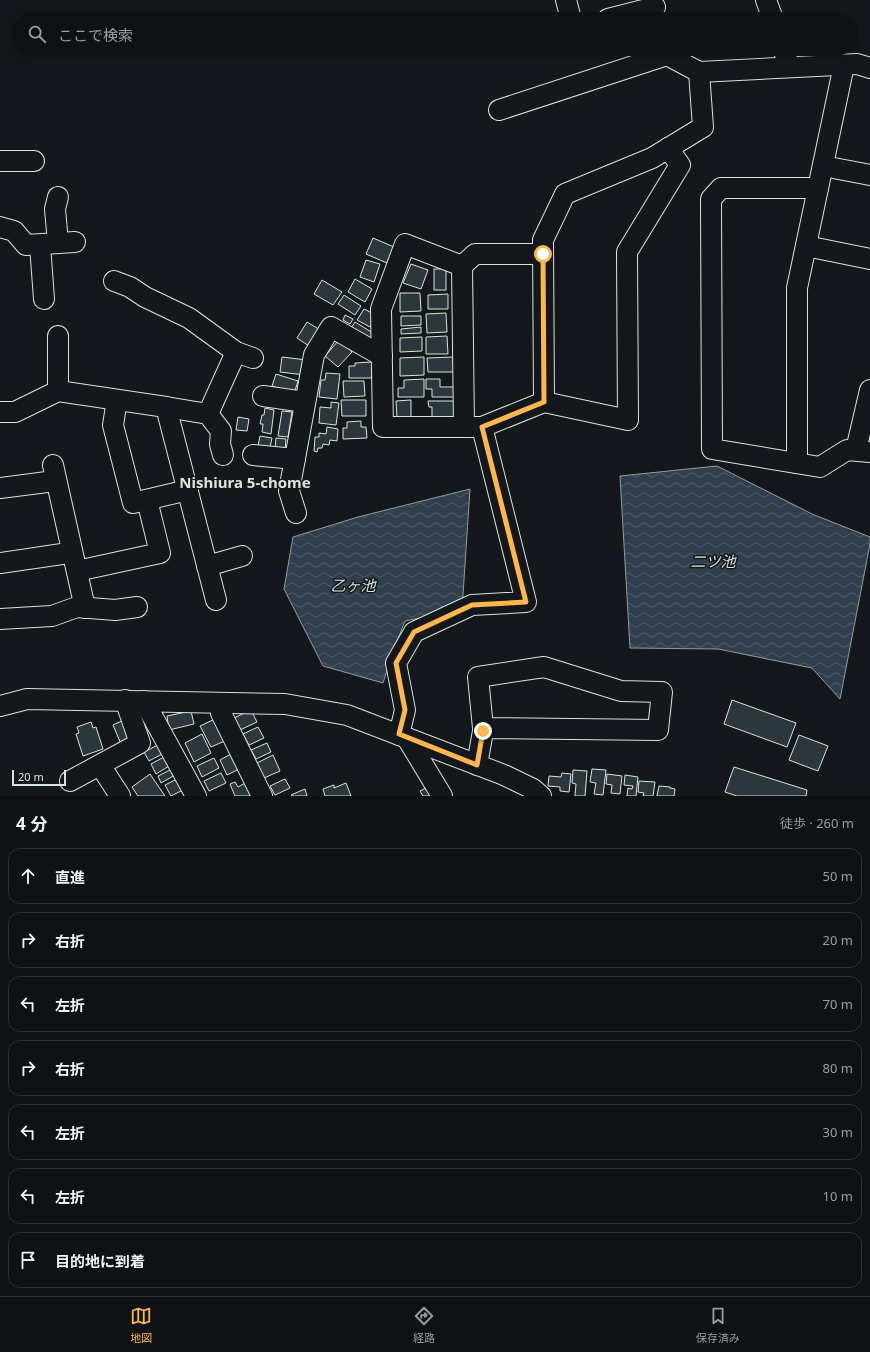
<!DOCTYPE html>
<html lang="ja">
<head>
<meta charset="utf-8">
<style>
	:root { --surface:#0f1215; --page:#1d2022; --text:#f1f3f6; --muted:#9b9ea0; --line:#2f3234; --accent:#ffb74d }
	body { margin:0; font-family:"Noto Sans","Noto Sans JP",sans-serif; background:var(--page); color:var(--text) }
	.scale { position:absolute; left:12px; bottom:10px; width:54px; box-sizing:border-box; padding-left:4px; border:2px solid #d8e6dc; border-top:0; font-size:11px; line-height:14px; white-space:nowrap; color:#d8e6dc; -webkit-text-stroke:3px #14181c; paint-order:stroke }
	.stop { position:absolute; width:12px; height:12px; margin:-9px; border:3px solid #ffb74d; border-radius:50%; background:#fff }
	.stop.end { background:#ffb74d; border-color:#fff; box-shadow:0 1px 4px #0008 }
	.list { margin:0; padding:0; list-style:none }
	h2 { display:flex; justify-content:space-between; align-items:center; height:52px; margin:0; padding:0 16px; font-size:17px }
	h2 small { font-size:13px; font-weight:400; color:var(--muted) }
	.list li { display:grid; grid-template-columns:26px 1fr auto; gap:12px; align-items:center; box-sizing:border-box; height:56px; margin:0 8px 8px; padding:0 8px; border:1px solid var(--line); border-radius:12px }
	.list b { display:block; font-size:15px; white-space:nowrap }
	.list em { font-size:13px; font-style:normal; color:var(--muted) }
	.icon { flex:none; width:22px; height:22px; fill:none; stroke:currentColor; stroke-width:2; stroke-linecap:round; stroke-linejoin:round }
	.map { position:relative; flex:none; width:870px; height:796px; overflow:hidden }
	.search { position:absolute; background:var(--surface); box-shadow:0 2px 10px #0003; left:12px; right:12px; top:12px; height:44px; display:flex; align-items:center; gap:10px; box-sizing:border-box; padding:0 14px; border-radius:22px; color:var(--muted); font-size:15px }
	.sheet { height:500px; background:var(--surface) }
	nav { display:flex; justify-content:space-around; align-items:center; box-sizing:border-box; height:56px; border-top:1px solid var(--line); background:var(--surface); font-size:11px; color:var(--muted) }
	nav a { display:grid; justify-items:center; gap:2px }
	nav .on { color:var(--accent) }
	.map>svg:first-child { display:block }
</style>
</head>
<body>
<div class="map">
<svg width="870" height="796" viewBox="0 0 870 796">
	<defs>
		<pattern id="water-waves" width="16" height="10" patternUnits="userSpaceOnUse"><rect width="16" height="10" fill="#2f3f4d"/><path d="M0 5q4-4 8 0t8 0" fill="none" stroke="#4c5b66"/></pattern>
	</defs>
	<rect width="100%" height="100%" fill="#14181c"/>
	<g fill="url(#water-waves)" stroke="#939e99">
		<polygon points="717,466 812,514 870,537 870,544 840,699 812,668 718,649 630,648 620,476"/>
		<polygon points="470,489 462,610 405,621 394,649 383,683 323,666 284,589 293,537 358,517"/>
	</g>
	<g fill="#2c363c" stroke="#d8e6dc">
		<polygon points="373,238 394,247 387,263 366,254"/>
		<polygon points="366,260 380,264 374,282 360,277"/>
		<polygon points="411,264 428,270 421,289 403,283"/>
		<rect x="434" y="269" width="12" height="21"/>
		<polygon points="355,279 372,289 365,302 348,292"/>
		<polygon points="322,280 342,292 333,305 314,294"/>
		<polygon points="400,293 420,293 421,311 400,312"/>
		<polygon points="448,294 448,309 428,309 428,295"/>
		<polygon points="344,295 361,306 355,315 338,304"/>
		<polygon points="364,309 374,314 374,320 370,327 357,320"/>
		<polygon points="446,313 447,332 427,333 426,314"/>
		<polygon points="345,315 353,319 350,324 343,320"/>
		<polygon points="401,316 421,316 421,325 401,326"/>
		<polygon points="307,322 322,331 312,348 297,338"/>
		<polygon points="355,322 373,333 370,339 351,328"/>
		<polygon points="421,327 421,333 401,334 401,329"/>
		<polygon points="447,336 448,354 426,354 426,337"/>
		<polygon points="422,337 422,351 400,352 400,338"/>
		<polygon points="339,340 352,352 338,367 325,356"/>
		<polygon points="282,357 307,360 305,375 280,372"/>
		<polygon points="424,357 424,375 400,376 400,358"/>
		<polygon points="453,357 454,372 428,372 427,358"/>
		<polygon points="372,362 372,378 349,378 349,366 355,366 355,363"/>
		<polygon points="326,373 340,374 337,399 319,397 321,380 325,380"/>
		<polygon points="276,374 298,381 294,394 272,386"/>
		<polygon points="424,379 424,397 398,397 398,388 404,388 404,380"/>
		<polygon points="426,379 440,379 440,387 455,387 455,397 432,397 432,389 426,389"/>
		<polygon points="343,381 364,381 365,396 344,397"/>
		<polygon points="341,400 366,400 366,416 342,416"/>
		<polygon points="411,400 411,417 397,418 396,401"/>
		<polygon points="428,401 458,401 458,419 432,419 432,407 429,407"/>
		<polygon points="331,402 339,403 336,425 319,423 320,407 331,408"/>
		<polygon points="265,408 274,410 271,434 262,432 263,424 260,424 262,415 264,415"/>
		<polygon points="282,411 292,412 288,437 278,436"/>
		<polygon points="238,417 249,419 247,431 236,430"/>
		<polygon points="361,421 361,427 366,427 367,438 343,439 343,428 347,428 347,422"/>
		<polygon points="327,427 338,429 337,441 330,440 329,445 323,444 322,448 318,448 317,452 314,451 315,437 319,437 319,433 326,434"/>
		<polygon points="260,436 272,438 270,448 258,446"/>
		<polygon points="276,438 286,439 285,450 275,449"/>
		<polygon points="732,700 796,723 787,747 724,724"/>
		<polygon points="251,710 257,722 240,730 234,718"/>
		<polygon points="191,711 194,724 169,730 167,716"/>
		<polygon points="217,718 227,740 211,747 200,726"/>
		<polygon points="126,719 134,738 121,744 113,725"/>
		<polygon points="91,722 93,728 96,727 103,749 83,756 76,734 79,733 77,727"/>
		<polygon points="258,727 264,738 249,745 243,734"/>
		<polygon points="202,734 211,753 194,762 185,743"/>
		<polygon points="799,735 828,746 818,771 789,760"/>
		<polygon points="267,743 271,752 256,759 251,750"/>
		<polygon points="158,745 162,754 149,761 144,752"/>
		<polygon points="231,754 239,769 227,775 220,760"/>
		<polygon points="273,755 280,771 264,778 257,763"/>
		<polygon points="164,757 169,766 156,774 151,764"/>
		<polygon points="214,758 219,768 202,777 197,766"/>
		<polygon points="734,767 807,790 806,796 737,796 725,792"/>
		<polygon points="172,769 175,775 161,783 158,776"/>
		<polygon points="592,769 606,770 603,795 594,794 596,783 590,782"/>
		<polygon points="573,770 587,771 585,796 575,796 576,784 572,783"/>
		<polygon points="221,773 226,783 209,791 204,781"/>
		<polygon points="562,773 571,774 569,792 560,791 560,787 548,786 549,776 561,777"/>
		<polygon points="150,774 165,796 138,796 132,787"/>
		<polygon points="607,774 622,776 620,794 611,793 612,785 606,784"/>
		<polygon points="625,775 638,777 636,796 627,796 628,788 632,789 633,786 624,785"/>
		<polygon points="179,778 185,789 171,796 165,785"/>
		<polygon points="285,779 290,788 275,795 270,786"/>
		<polygon points="639,781 655,782 653,796 643,796 644,793 638,792"/>
		<polygon points="235,782 238,787 247,782 254,796 235,796 230,784"/>
		<polygon points="346,783 351,796 325,796 323,789 334,785 334,788"/>
		<polygon points="432,785 437,796 423,796 420,791"/>
		<polygon points="659,786 670,787 670,788 675,789 674,796 657,796"/>
		<polygon points="305,789 307,796 292,796 291,795"/>
	</g>
	<g fill="none" stroke-linecap="round" stroke-linejoin="round">
		<g stroke="#d8e6dc" stroke-width="22">
			<g id="minor">
				<polyline points="566,0 571,19"/>
				<polyline points="766,0 773,19"/>
				<polyline points="608,19 655,7"/>
				<polyline points="666,49 667,55 699,72 857,64 870,68"/>
				<polyline points="783,49 790,67"/>
				<polyline points="499,110 667,55"/>
				<polyline points="0,161 34,161"/>
				<polyline points="823,166 870,175"/>
				<polyline points="818,188 721,188 711,199 712,449 820,467 847,450 870,452"/>
				<polyline points="58,197 55,209 58,243"/>
				<polyline points="0,227 14,231 26,245 75,242"/>
				<polyline points="40,245 44,299"/>
				<polyline points="806,246 870,259"/>
				<polyline points="462,266 405,244 381,309 383,427 482,427 544,402 543,240 565,194 652,158 703,127 699,72"/>
				<polyline points="114,281 130,287 145,297 189,318 236,352 253,358"/>
				<polyline points="58,336 58,391"/>
				<polyline points="263,396 305,402"/>
				<polyline points="117,400 113,425 133,503 188,490"/>
				<polyline points="544,402 628,420 627,252 680,165 668,148"/>
				<polyline points="166,407 208,414 221,431 220,444 223,455"/>
				<polyline points="0,412 15,412 58,391 166,407 216,600"/>
				<polyline points="208,414 236,352"/>
				<polyline points="464,427 462,266 475,254 543,254"/>
				<polyline points="856,450 870,390"/>
				<polyline points="253,455 295,459"/>
				<polyline points="797,463 797,288 844,65"/>
				<polyline points="53,465 85,608"/>
				<polyline points="0,488 47,482"/>
				<polyline points="296,513 289,491 314,355 331,327 382,356"/>
				<polyline points="0,563 62,554"/>
				<polyline points="207,566 242,556"/>
				<polyline points="77,571 160,553 147,500"/>
				<polyline points="0,619 52,616 77,607 115,610 137,607"/>
				<polyline points="144,701 196,796"/>
				<polyline points="220,703 221,713 262,796"/>
				<polyline points="0,706 27,699 285,704 347,715 504,775 533,789 541,796"/>
				<polyline points="399,735 405,710 396,663 414,632 472,605 526,602 482,427"/>
				<polyline points="407,738 442,796"/>
				<polyline points="100,765 120,796"/>
				<polyline points="477,765 483,731 483,728 478,677 544,667 621,691 662,692 658,730 483,728"/>
				<polyline points="70,781 140,743 125,700"/>
			</g>
		</g>
		<use href="#minor" stroke="#14181c" stroke-width="20"/>
	</g>
	<g fill="none" stroke-linecap="round" stroke-linejoin="round">
		<polyline stroke="#ffb74d" stroke-width="5" points="483,731 477,765 399,734 405,710 396,663 414,632 472,605 526,602 482,427 544,402 543,254"/>
	</g>
	<g text-anchor="middle" dominant-baseline="central" stroke-width="3" stroke-linejoin="round" paint-order="stroke">
		<g font-size="15" font-weight="bold" fill="#d8e6dc" stroke="#14181c">
			<text x="245" y="482">Nishiura 5-chome</text>
		</g>
		<g font-size="15" font-style="italic" fill="#d8e6dc" stroke="#14181c">
			<text x="713" y="561">二ツ池</text>
			<text x="353" y="585">乙ヶ池</text>
		</g>
	</g>
</svg>
<div class="scale">20 m</div>
<div class="stop" style="left:543px;top:254px"></div>
<div class="stop end" style="left:483px;top:731px"></div>
<div class="search"><svg class="icon" aria-label="search" viewBox="0 0 24 24"><circle cx="10" cy="10" r="6"/><path d="M15 15l6 6"/></svg>ここで検索</div>
</div>
<section class="sheet">
<h2>4 分<small>徒歩 · 260 m</small></h2>
<ul class="list">
<li><svg class="icon" aria-label="ahead" viewBox="0 0 24 24"><path d="M12 20V5M6 11l6-6 6 6"/></svg><div><b>直進</b></div><em>50 m</em></li>
<li><svg class="icon" aria-label="right" viewBox="0 0 24 24"><path d="M7 20v-9h11M14 6l5 5-5 5"/></svg><div><b>右折</b></div><em>20 m</em></li>
<li><svg class="icon" aria-label="left" viewBox="0 0 24 24"><path d="M17 20v-9H6M10 6l-5 5 5 5"/></svg><div><b>左折</b></div><em>70 m</em></li>
<li><svg class="icon" aria-label="right" viewBox="0 0 24 24"><path d="M7 20v-9h11M14 6l5 5-5 5"/></svg><div><b>右折</b></div><em>80 m</em></li>
<li><svg class="icon" aria-label="left" viewBox="0 0 24 24"><path d="M17 20v-9H6M10 6l-5 5 5 5"/></svg><div><b>左折</b></div><em>30 m</em></li>
<li><svg class="icon" aria-label="left" viewBox="0 0 24 24"><path d="M17 20v-9H6M10 6l-5 5 5 5"/></svg><div><b>左折</b></div><em>10 m</em></li>
<li><svg class="icon" aria-label="arrive" viewBox="0 0 24 24"><path d="M6 21V4h12l-3 4 3 4H6"/></svg><div><b>目的地に到着</b></div></li>
</ul>
</section>
<nav>
<a class="on"><svg class="icon" aria-label="map" viewBox="0 0 24 24"><path d="M3 6l6-2 6 2 6-2v14l-6 2-6-2-6 2zM9 4v14M15 6v14"/></svg>地図</a>
<a><svg class="icon" aria-label="directions" viewBox="0 0 24 24"><path d="M12 3l9 9-9 9-9-9zM9 14v-3h6M13 9l2 2-2 2"/></svg>経路</a>
<a><svg class="icon" aria-label="saved" viewBox="0 0 24 24"><path d="M7 4h10v16l-5-4-5 4z"/></svg>保存済み</a>
</nav>
</body>
</html>
